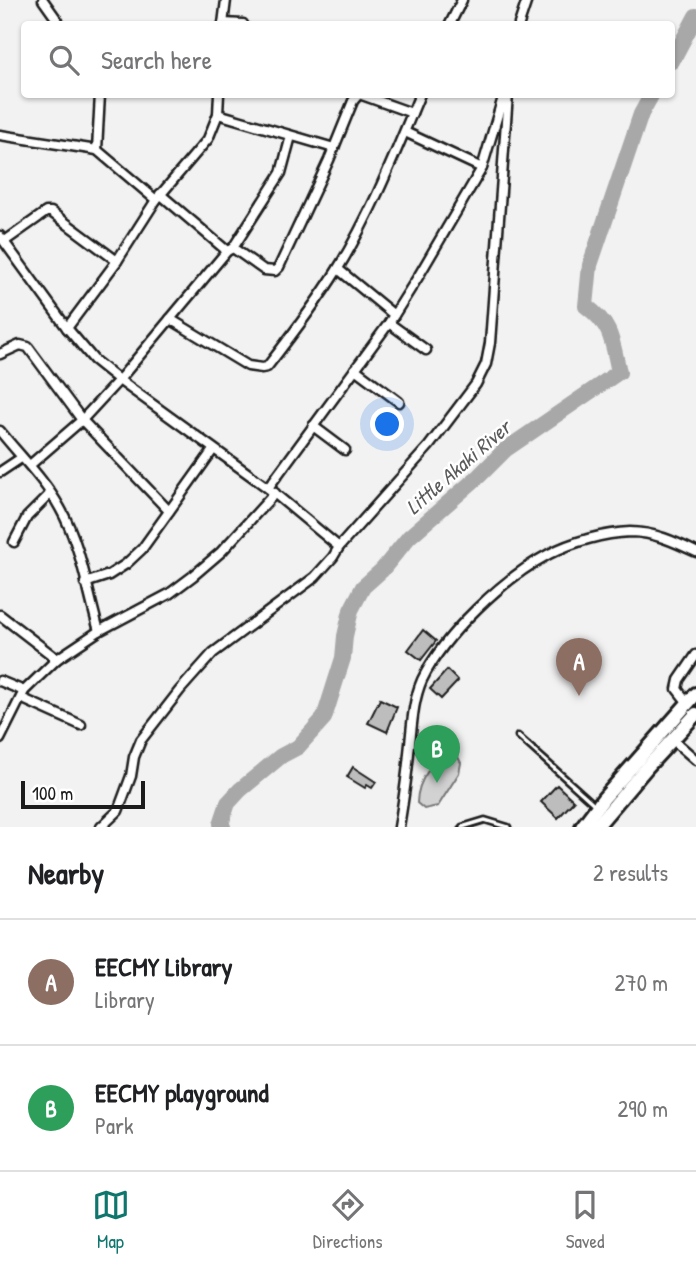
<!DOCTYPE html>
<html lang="en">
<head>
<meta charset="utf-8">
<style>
	:root { --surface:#fff; --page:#f2f2f2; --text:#202124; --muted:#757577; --line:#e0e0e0; --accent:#0f766e }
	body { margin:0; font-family:"Patrick Hand",sans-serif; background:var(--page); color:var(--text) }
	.scale { position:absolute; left:21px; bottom:18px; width:124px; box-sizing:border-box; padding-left:7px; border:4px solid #1c1c1c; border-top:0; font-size:19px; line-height:24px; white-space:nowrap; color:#1c1c1c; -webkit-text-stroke:5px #fff; paint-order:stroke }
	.you { position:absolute; left:388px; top:425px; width:24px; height:24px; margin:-18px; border:5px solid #fff; border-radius:50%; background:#1a73e8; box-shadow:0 0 0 10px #1a73e833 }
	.badge { display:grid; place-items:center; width:46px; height:46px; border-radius:50%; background:var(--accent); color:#fff; font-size:23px; font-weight:700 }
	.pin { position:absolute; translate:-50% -58px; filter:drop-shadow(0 2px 4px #0008) }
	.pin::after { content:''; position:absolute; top:37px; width:24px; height:21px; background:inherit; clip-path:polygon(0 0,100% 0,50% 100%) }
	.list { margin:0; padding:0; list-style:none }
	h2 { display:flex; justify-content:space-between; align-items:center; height:91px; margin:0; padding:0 28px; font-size:30px }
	h2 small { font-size:23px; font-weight:400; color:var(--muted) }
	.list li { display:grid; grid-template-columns:46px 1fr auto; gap:21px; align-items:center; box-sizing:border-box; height:126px; padding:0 28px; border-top:2px solid var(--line) }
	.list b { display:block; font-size:26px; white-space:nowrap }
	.list p { margin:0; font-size:23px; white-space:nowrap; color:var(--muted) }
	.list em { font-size:23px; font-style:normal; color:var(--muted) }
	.icon { flex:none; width:38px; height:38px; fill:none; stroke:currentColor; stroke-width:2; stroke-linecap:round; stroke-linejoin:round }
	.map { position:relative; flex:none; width:696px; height:827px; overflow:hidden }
	.search { position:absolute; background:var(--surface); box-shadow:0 2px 5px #0004; left:21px; right:21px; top:21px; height:77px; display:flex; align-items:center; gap:18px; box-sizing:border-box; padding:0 24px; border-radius:7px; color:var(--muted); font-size:26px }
	.sheet { height:343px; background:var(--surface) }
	nav { display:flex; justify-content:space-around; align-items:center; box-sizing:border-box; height:98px; border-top:2px solid var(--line); background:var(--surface); font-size:19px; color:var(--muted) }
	nav a { display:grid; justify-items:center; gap:4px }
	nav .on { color:var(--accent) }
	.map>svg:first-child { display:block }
</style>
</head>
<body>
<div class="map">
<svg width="696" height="827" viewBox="0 0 696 827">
	<rect width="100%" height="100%" fill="#f2f2f2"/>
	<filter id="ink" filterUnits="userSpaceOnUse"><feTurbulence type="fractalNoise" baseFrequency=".0143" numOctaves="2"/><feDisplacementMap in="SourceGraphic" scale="14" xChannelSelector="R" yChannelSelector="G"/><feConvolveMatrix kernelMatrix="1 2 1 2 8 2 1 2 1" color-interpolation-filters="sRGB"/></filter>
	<g filter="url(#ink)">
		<path fill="#d2d2d2" stroke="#777" stroke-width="2" d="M455,751L461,763L459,773L438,806L424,809L417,803C417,781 434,756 455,751Z"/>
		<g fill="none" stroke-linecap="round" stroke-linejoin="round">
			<g stroke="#a8a8a8" stroke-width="16">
				<polyline points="672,61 696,16"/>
				<path d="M223,827L221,824L228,803L240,790L281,756L298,747L324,718L343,658L345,636L351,610L363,587L382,570L409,537L479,476L505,450L619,372C612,342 613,326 586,306L590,265L641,114L652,94"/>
			</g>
		</g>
		<g fill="#bdbdbd" stroke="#1c1c1c" stroke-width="2">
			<polygon points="423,630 436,641 421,660 408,650"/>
			<polygon points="447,670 458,681 441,699 430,689"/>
			<polygon points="380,699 397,707 387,732 368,723"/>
			<polygon points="353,767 376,782 372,788 367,785 365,788 347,777"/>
			<polygon points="557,785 574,801 558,818 541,802"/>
		</g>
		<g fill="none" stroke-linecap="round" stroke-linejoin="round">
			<g stroke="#1c1c1c" stroke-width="9">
				<g id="lane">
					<polyline points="518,736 595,805"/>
					<polyline points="462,827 485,820 508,827"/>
				</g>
			</g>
			<g stroke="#1c1c1c" stroke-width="13">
				<g id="street">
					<polyline points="43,0 60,24"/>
					<polyline points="223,23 243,24"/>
					<polyline points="223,24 226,0"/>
					<polyline points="450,24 462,0"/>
					<polyline points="519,24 527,0"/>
					<polyline points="359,94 412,113"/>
					<polyline points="218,114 334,148"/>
					<polyline points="405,132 482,168"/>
					<polyline points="0,135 97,150 156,200"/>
					<polyline points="97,150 100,94"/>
					<polyline points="160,194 227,251 233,248 264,270 275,271 279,267 329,160 353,101 359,94"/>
					<polyline points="0,236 67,328 94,360 119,380 268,488 339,547"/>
					<polyline points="5,241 46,212 51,212 117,261"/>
					<polyline points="233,248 281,173 291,136"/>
					<polyline points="338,269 394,315"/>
					<path d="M170,319L248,366L262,368L267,367C292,335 316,304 337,270C371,215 395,154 420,94"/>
					<polyline points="389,323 426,350"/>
					<polyline points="67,328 117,261 156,200 208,139 218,114 219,94"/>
					<polyline points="0,354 20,345 28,347 82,420 169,511"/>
					<polyline points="355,369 399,402"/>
					<polyline points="313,426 345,450"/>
					<path d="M0,431C20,456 44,479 60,508C81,545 87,590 99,631"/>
					<polyline points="30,465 82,420 119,380 227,251"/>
					<polyline points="0,472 21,458"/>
					<polyline points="268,488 389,323 418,277 482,168 504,94"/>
					<polyline points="14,542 27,517 50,494"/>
					<polyline points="85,583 109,575 126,564 142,549 213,450"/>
					<polyline points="0,615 57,659"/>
					<polyline points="0,681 24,691"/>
					<polyline points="21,698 81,725"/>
					<polyline points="688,703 677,689 679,680 696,655"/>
					<polyline points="0,739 24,691 57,659 99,631 169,594 193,576 221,552 275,493"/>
					<polyline points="672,739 696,760"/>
					<polyline points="101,827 118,811 131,776 134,757 141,740 180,690 213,653 315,577 333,557 339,547 429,446 476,384 486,364 490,343 508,94"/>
					<path d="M399,827C403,802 407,778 409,753C412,729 412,703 422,680C444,634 504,578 549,554C572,542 604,533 630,532C654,532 675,542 696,552"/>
				</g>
			</g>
			<g stroke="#1c1c1c" stroke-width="18">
				<g id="primary">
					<polyline points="582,827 604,798 696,694"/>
					<polyline points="596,827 647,767 696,714"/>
				</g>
			</g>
			<use href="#lane" stroke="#fff" stroke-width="3.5"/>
			<use href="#street" stroke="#fff" stroke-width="8"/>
			<use href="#primary" stroke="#fff" stroke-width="12"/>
		</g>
	</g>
	<g text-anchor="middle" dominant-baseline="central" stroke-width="5" stroke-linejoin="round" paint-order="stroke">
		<g font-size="21" font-style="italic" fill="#5b5b5b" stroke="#fff">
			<text transform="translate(458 467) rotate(-41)">Little Akaki River</text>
		</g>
	</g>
</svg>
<div class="scale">100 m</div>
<div class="you"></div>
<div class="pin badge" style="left:579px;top:696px;background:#8d6e63">A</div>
<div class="pin badge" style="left:437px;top:783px;background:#2e9e5b">B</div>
<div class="search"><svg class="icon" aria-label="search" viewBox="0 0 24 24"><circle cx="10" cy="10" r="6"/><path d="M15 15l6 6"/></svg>Search here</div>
</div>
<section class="sheet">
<h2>Nearby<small>2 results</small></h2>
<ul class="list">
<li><span class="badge" style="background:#8d6e63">A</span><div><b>EECMY Library</b><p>Library</p></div><em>270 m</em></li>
<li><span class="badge" style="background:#2e9e5b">B</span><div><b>EECMY playground</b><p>Park</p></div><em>290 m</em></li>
</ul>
</section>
<nav>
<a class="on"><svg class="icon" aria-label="map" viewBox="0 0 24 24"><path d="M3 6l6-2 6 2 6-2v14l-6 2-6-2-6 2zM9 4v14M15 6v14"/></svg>Map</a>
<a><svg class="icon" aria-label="directions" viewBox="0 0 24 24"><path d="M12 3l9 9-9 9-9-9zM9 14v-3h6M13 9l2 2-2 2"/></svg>Directions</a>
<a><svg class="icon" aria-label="saved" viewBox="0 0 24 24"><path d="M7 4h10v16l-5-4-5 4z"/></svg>Saved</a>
</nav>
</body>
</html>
